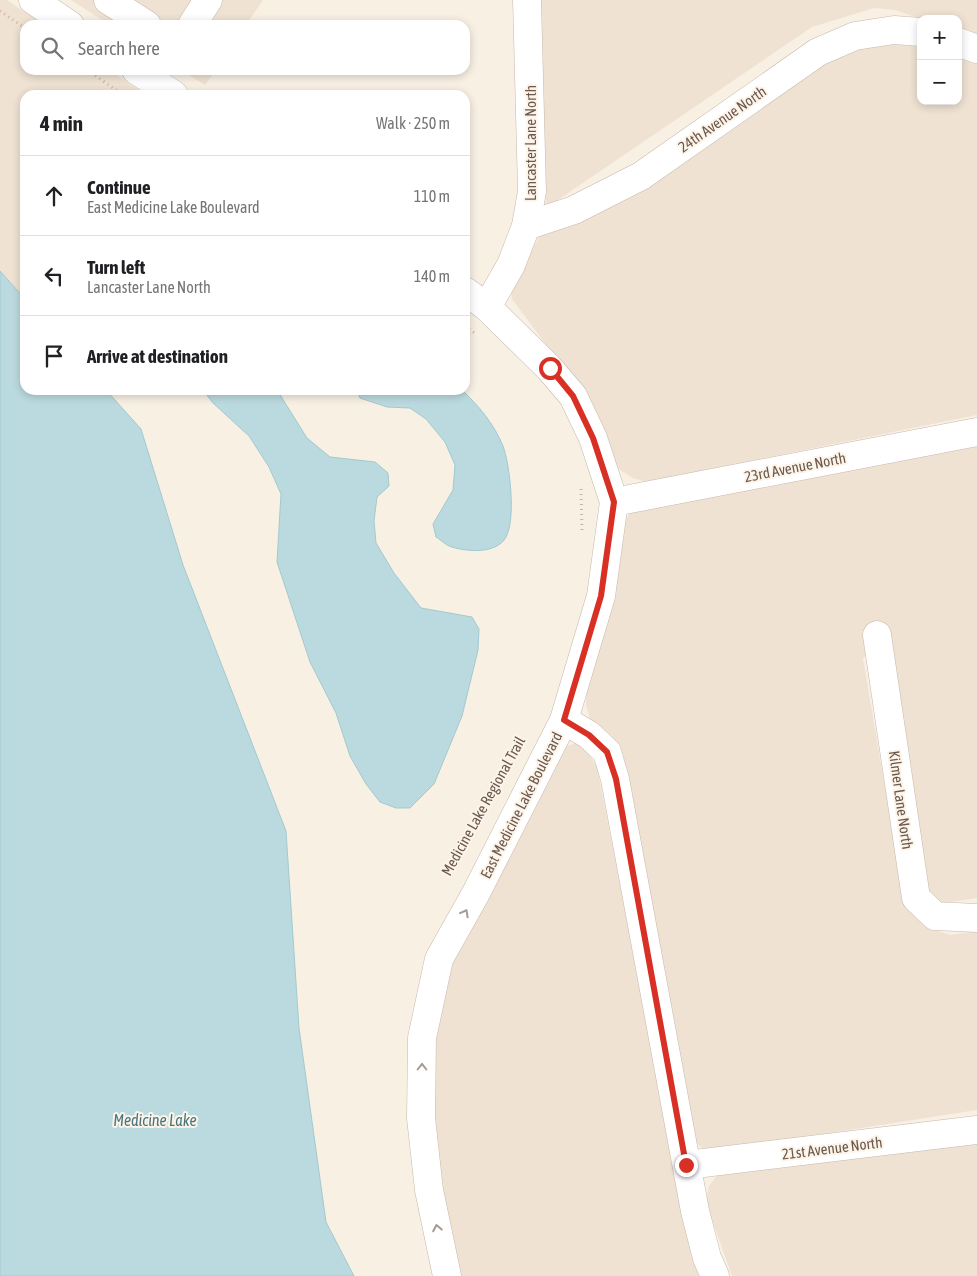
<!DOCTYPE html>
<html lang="en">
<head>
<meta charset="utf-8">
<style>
	:root { --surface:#fff; --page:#f2f2f2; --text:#202124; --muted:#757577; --line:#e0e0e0 }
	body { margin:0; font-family:"Asap Condensed",sans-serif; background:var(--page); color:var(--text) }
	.controls { position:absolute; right:15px; top:15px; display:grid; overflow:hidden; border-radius:10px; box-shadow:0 2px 8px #0003 }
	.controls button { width:45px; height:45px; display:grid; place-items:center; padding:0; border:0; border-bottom:1px solid var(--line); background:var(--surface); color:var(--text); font:25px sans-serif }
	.stop { position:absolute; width:15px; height:15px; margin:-11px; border:4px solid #d93025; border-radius:50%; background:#fff }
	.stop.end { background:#d93025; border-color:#fff; box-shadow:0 1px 5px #0008 }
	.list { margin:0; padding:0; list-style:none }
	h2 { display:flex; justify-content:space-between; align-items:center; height:65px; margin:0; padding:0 20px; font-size:21px }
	h2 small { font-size:16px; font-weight:400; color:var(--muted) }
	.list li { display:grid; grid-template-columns:32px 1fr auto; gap:15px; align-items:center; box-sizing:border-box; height:80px; padding:0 20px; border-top:1px solid var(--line) }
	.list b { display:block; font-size:19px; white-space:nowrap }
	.list p { margin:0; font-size:16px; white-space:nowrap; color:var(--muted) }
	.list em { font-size:16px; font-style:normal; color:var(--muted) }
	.icon { flex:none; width:28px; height:28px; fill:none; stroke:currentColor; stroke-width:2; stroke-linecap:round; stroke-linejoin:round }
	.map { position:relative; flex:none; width:977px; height:1276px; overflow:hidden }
	.search { position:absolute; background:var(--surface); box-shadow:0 2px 8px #0003; left:20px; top:20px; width:450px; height:55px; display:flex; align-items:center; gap:12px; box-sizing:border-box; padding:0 18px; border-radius:15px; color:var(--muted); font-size:19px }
	.panel { position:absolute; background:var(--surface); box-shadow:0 2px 8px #0003; left:20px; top:90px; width:450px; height:305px; border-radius:15px }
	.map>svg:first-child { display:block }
</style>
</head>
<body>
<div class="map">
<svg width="977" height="1276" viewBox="0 0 977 1276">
	<rect width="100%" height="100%" fill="#f8f0e3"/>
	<g fill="#efe2d3">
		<polygon points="0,0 7,0 44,25 25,25 25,70 110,70 146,95 25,95 25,299 0,271"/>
		<polygon points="71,0 263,0 246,25 110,25"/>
		<polygon points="539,0 977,0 977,38 958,32 958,19 921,19 895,10 874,8 812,27 549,206 546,205"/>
		<polygon points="841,40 921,43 921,101 958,101 958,56 977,62 977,415 646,482 633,478 620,470 609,452 597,413 512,299 511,288 539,237"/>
		<polygon points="181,70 216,70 205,85"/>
		<polygon points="977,443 977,898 942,903 930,898 920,879 885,641 863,658 903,894 908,909 926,927 950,935 977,931 977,1110 707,1152 694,1141 623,760 611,735 590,719 586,705 587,682 622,526 631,512"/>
		<polygon points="576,743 586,750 597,767 684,1214 701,1276 450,1276 429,1172 438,970 559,749"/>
		<polygon points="977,1144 977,1276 732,1276 706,1203 709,1186 719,1173"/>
	</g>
	<g fill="#bbdadf" stroke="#a2c9cf">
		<polygon points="0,271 25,299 25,390 106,390 141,429 183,565 286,831 299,1028 326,1222 354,1276 0,1276"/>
		<polygon points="203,390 277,390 307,438 330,457 375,462 388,473 389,486 377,497 374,521 376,543 394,573 421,608 472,617 479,629 478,650 462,716 434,784 410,808 396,808 380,802 366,784 350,756 336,713 310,662 277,562 281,494 269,467 249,436 213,403"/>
		<path d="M357,390H462C479,406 494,424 503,446C510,465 516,519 506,537C497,554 468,552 452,547C447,546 441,540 436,537L433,524L453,490L455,465L445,442L426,419L410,408L387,407L360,398Z"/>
	</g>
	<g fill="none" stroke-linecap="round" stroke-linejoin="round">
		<g stroke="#c7b8ac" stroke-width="29">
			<g id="minor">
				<polyline points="33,0 70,25"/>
				<polyline points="108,0 147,25"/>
				<polyline points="192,25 208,0"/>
				<polyline points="958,42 977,49"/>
				<polyline points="136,70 174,95"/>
				<polyline points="526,226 574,210 641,176 818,52 855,36 894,30 921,32"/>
				<polyline points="487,307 511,265 526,226 532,191 527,0"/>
				<polyline points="614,502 977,432"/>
				<polyline points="877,635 916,898 935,916 977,918"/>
				<polyline points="564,720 589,735 607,752 615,779 695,1211 707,1258 715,1276"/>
				<polyline points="687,1165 977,1130"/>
				<polyline points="447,1276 429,1190 421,1118 422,1038 439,959 476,893 564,720 601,596 614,502 593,438 573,396 549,368 487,307 465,291"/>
			</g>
		</g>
		<g stroke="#ceb3a2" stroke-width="3" stroke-dasharray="1 4" stroke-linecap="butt">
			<polyline points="0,11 25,28"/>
			<polyline points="87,70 119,92"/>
			<polyline points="465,326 476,334"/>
			<polyline points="581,489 582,530"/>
		</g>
		<use href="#minor" stroke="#fff" stroke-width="28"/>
	</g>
	<defs><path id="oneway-chevron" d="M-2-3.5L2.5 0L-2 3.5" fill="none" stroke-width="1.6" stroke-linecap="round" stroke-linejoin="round" transform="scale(1.25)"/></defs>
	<g stroke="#a79b94">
		<use href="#oneway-chevron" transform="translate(465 913) rotate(-61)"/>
		<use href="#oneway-chevron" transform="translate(422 1067) rotate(-90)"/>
		<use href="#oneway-chevron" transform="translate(437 1228) rotate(-101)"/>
	</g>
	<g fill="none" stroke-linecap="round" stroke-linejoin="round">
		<polyline stroke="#d93025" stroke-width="6" points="550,368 573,396 593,438 614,502 601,596 564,720 589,735 607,752 616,779 686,1165"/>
	</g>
	<g text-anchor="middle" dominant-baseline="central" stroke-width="4" stroke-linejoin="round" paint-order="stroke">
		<g font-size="15" fill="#6d584d" stroke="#fcf4e9">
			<text transform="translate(722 119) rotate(-35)">24th Avenue North</text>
			<text transform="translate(530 143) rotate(-90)">Lancaster Lane North</text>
			<text transform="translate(795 467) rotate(-11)">23rd Avenue North</text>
			<text transform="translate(901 800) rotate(82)">Kilmer Lane North</text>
			<text transform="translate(521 805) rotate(-63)">East Medicine Lake Boulevard</text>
			<text transform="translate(483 806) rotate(-61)">Medicine Lake Regional Trail</text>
			<text transform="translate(832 1148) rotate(-7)">21st Avenue North</text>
		</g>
		<g font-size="16" font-style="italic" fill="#4a757e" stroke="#fcf4e9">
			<text x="155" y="1120">Medicine Lake</text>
		</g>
	</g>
</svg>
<div class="controls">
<button>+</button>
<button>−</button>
</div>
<div class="stop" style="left:550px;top:368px"></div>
<div class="stop end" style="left:686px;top:1165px"></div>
<div class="search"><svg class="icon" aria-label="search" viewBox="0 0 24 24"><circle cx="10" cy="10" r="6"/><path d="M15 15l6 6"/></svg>Search here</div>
<section class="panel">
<h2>4 min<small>Walk · 250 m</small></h2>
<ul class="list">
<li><svg class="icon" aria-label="ahead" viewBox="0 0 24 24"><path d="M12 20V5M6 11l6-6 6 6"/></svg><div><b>Continue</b><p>East Medicine Lake Boulevard</p></div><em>110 m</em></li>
<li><svg class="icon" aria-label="left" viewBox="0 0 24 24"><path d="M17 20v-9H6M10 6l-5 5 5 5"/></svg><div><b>Turn left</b><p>Lancaster Lane North</p></div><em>140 m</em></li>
<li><svg class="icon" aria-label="arrive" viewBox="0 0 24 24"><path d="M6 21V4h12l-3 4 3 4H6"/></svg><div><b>Arrive at destination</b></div></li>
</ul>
</section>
</div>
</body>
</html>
